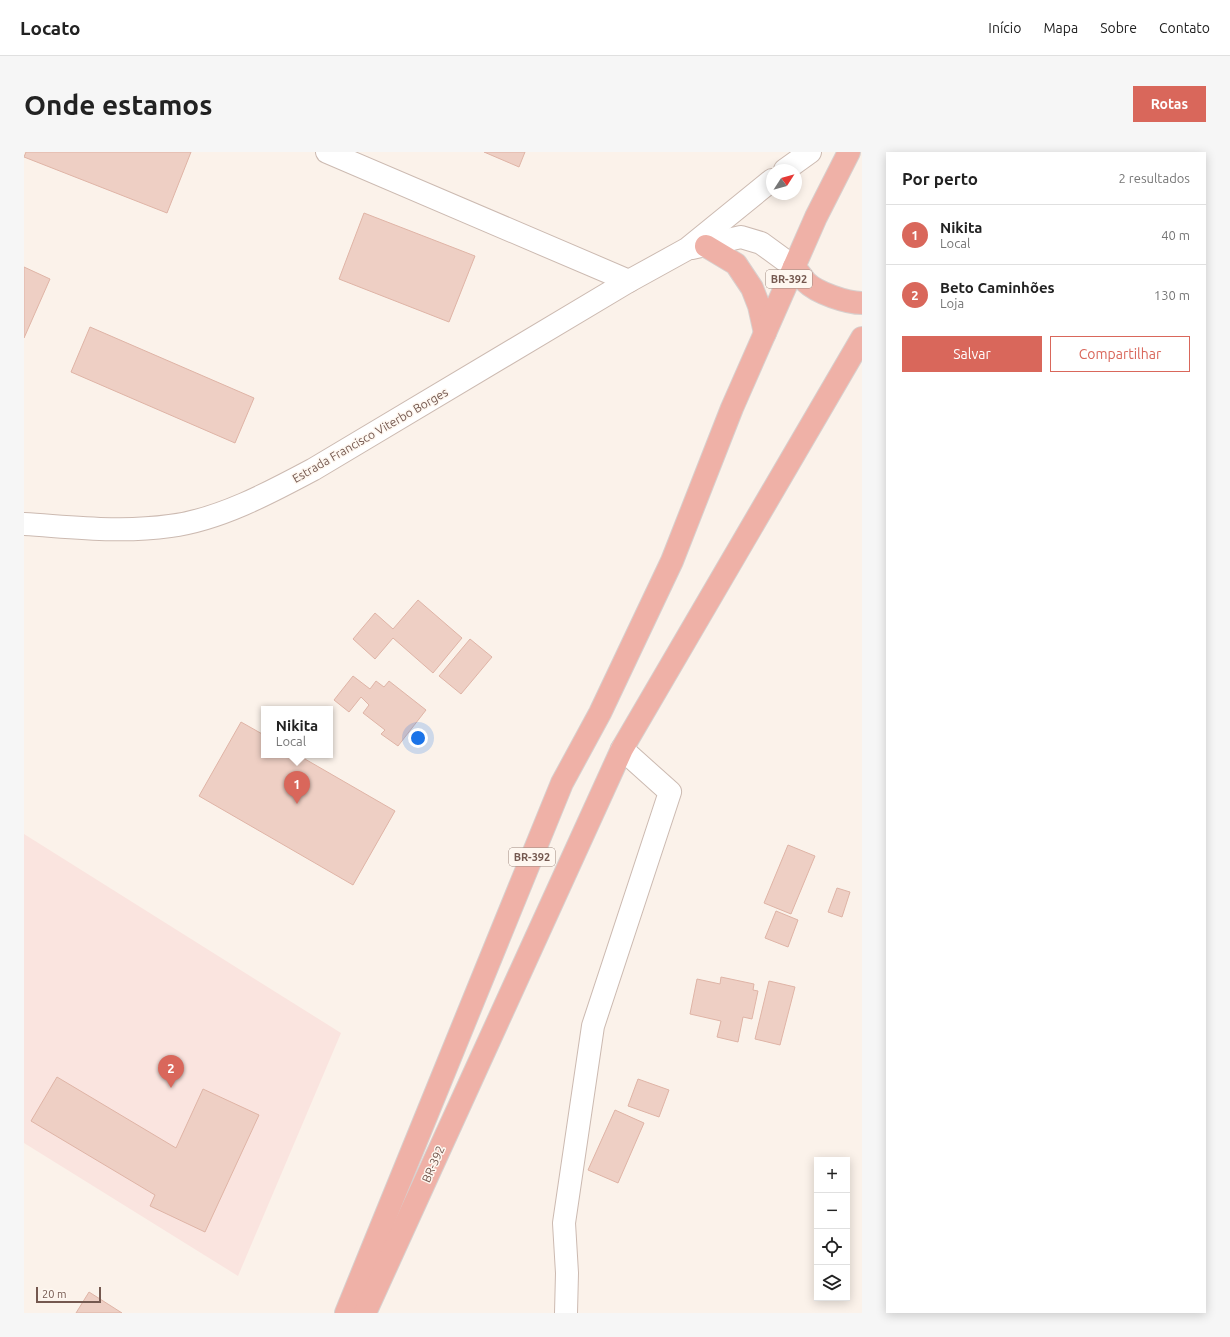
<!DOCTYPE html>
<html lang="pt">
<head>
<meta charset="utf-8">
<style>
	:root { --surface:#fff; --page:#f6f6f6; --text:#222; --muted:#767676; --line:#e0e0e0; --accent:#d9675b }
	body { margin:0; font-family:Ubuntu,sans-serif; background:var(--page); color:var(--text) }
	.controls { position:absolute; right:12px; bottom:12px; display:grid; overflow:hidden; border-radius:0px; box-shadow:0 2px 10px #0003 }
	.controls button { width:36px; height:36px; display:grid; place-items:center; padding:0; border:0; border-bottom:1px solid var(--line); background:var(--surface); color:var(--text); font:20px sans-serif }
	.compass { position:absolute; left:742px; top:12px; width:36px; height:36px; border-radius:50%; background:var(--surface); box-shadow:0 2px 10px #0003; rotate:54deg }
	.scale { position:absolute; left:12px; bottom:10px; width:65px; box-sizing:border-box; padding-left:4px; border:2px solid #74584f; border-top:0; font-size:11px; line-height:14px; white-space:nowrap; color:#74584f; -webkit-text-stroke:3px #fef7f0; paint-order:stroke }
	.you { position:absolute; left:394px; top:586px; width:14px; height:14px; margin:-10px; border:3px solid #fff; border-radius:50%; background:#1a73e8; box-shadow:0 0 0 6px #1a73e833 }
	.badge { display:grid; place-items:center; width:26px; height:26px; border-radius:50%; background:var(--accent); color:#fff; font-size:13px; font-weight:700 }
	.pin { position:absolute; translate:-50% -33px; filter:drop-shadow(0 1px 2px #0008) }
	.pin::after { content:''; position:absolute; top:21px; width:14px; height:12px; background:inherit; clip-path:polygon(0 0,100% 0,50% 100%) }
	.popup { position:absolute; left:237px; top:554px; width:72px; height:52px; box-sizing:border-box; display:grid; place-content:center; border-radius:0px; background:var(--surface); filter:drop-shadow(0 1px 3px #0005); font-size:13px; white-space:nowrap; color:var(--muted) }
	.popup b { font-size:15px; color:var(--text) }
	.popup::after { content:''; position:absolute; left:50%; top:100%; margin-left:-8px; border:8px solid transparent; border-top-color:var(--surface) }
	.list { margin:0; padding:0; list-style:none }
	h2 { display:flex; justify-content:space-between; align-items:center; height:52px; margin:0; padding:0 16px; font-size:17px }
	h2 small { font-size:13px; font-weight:400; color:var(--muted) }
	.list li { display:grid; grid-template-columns:26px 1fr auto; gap:12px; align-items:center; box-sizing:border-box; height:60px; padding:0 16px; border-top:1px solid var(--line) }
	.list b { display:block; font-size:15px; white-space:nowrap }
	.list p { margin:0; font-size:13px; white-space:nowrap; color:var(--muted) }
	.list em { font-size:13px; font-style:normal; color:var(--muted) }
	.actions { display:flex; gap:8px; padding:12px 16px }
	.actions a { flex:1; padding:9px 0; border:1px solid var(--accent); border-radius:0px; text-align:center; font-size:14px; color:var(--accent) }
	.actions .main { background:var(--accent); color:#fff }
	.icon { flex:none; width:22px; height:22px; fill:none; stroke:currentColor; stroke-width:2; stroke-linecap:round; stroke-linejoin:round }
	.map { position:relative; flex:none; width:838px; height:1161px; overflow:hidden; border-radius:0px }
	header { display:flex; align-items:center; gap:24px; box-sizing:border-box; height:56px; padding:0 20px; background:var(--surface); border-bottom:1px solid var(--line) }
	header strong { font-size:19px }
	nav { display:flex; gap:22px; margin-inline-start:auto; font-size:14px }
	.intro { display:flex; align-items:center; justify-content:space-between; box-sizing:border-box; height:96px; padding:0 24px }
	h1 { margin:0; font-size:28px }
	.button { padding:10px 18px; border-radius:0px; background:var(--accent); color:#fff; font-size:14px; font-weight:700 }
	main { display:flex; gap:24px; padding:0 24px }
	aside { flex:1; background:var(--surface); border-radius:0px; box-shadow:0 2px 10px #0003 }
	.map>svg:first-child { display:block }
</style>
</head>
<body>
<header>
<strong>Locato</strong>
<nav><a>Início</a><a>Mapa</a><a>Sobre</a><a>Contato</a></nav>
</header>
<div class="intro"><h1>Onde estamos</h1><a class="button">Rotas</a></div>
<main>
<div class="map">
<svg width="838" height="1161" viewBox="0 0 838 1161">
	<rect width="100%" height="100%" fill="#fbf2ea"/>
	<polygon fill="#fae4df" points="0,682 317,881 214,1124 0,991"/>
	<g fill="#eecfc4" stroke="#dfb4a6">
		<polygon points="2,0 167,0 143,61 0,5"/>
		<polygon points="460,0 501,0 495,15"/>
		<polygon points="340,61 451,104 425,170 315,127"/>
		<polygon points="0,115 26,127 0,186"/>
		<polygon points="66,175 230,246 211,291 47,220"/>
		<polygon points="394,448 438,486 409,521 369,486 351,507 329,487 351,461 369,477"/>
		<polygon points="446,487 468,505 437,542 415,524"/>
		<polygon points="329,524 346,537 352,529 360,535 365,529 402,558 374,594 357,582 361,578 339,561 345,553 337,545 325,560 310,548"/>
		<polygon points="217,570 240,583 240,603 274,603 371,659 329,733 175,644"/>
		<polygon points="764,693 791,704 767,762 740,751"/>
		<polygon points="813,736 826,740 818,765 804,760"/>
		<polygon points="752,759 774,768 764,795 741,786"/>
		<polygon points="697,825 730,832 729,838 734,839 728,867 719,865 714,890 693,885 697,869 666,862 673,827 696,832"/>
		<polygon points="745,829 771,835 756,893 731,887"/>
		<polygon points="33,925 152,996 179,937 235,963 181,1080 126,1054 131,1043 7,969"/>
		<polygon points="614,927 645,938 635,965 604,954"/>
		<polygon points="591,958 620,971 594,1031 564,1018"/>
		<polygon points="65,1140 98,1161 52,1161"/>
	</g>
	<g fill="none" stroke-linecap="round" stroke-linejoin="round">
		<g stroke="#ccbab1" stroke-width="24">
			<g id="minor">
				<polyline points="303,0 605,129"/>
				<polyline points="761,18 786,0"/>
				<polyline points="668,96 717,85 737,91 770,115"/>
				<path d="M0,372C49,375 97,381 146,374C195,368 247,340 290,317L605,129L663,97L748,28"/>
				<polyline points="542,1161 543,1121 540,1071 569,874 646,640 598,597"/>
			</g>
		</g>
		<g stroke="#d8d0ce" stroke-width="24">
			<g id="highway">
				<polyline points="682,94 712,112 728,136 735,154 741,181"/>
				<path d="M770,115C774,119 778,125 782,130C793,141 823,151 838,151"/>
				<polyline points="322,1161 538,631 576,561 648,409 708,256 792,65 825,0"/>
				<polyline points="341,1161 598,597 838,186"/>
			</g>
		</g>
		<use href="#minor" stroke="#fff" stroke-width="22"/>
		<use href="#highway" stroke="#efb1a7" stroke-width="22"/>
	</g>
	<g text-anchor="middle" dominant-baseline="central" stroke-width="3" stroke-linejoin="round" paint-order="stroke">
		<g fill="#fef7f0" stroke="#9d887f" stroke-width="1">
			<rect x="742" y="118" width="46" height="18" rx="3"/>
			<rect x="485" y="696" width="46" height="18" rx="3"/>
		</g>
		<g font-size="11" font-weight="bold" fill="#74584f">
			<text x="765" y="127">BR-392</text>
			<text x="508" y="705">BR-392</text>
		</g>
		<g font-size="12" fill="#74584f" stroke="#fef7f0">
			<text transform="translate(346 283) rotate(-30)">Estrada Francisco Viterbo Borges</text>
			<text transform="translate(409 1012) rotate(-66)">BR-392</text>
		</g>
	</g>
</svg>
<div class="controls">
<button>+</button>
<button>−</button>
<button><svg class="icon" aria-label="locate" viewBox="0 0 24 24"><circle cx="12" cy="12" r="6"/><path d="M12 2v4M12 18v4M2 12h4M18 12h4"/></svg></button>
<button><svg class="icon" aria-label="layers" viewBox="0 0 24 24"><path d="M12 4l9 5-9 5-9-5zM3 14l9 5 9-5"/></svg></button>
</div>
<svg class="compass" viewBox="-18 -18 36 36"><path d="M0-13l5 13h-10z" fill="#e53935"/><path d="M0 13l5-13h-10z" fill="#767676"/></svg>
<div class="scale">20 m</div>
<div class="you"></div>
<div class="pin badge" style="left:273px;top:652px">1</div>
<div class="popup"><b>Nikita</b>Local</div>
<div class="pin badge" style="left:147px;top:936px">2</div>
</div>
<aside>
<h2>Por perto<small>2 resultados</small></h2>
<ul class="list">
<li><span class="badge">1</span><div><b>Nikita</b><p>Local</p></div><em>40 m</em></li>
<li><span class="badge">2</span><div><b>Beto Caminhões</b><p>Loja</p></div><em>130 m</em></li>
</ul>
<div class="actions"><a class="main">Salvar</a><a>Compartilhar</a></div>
</aside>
</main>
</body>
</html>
